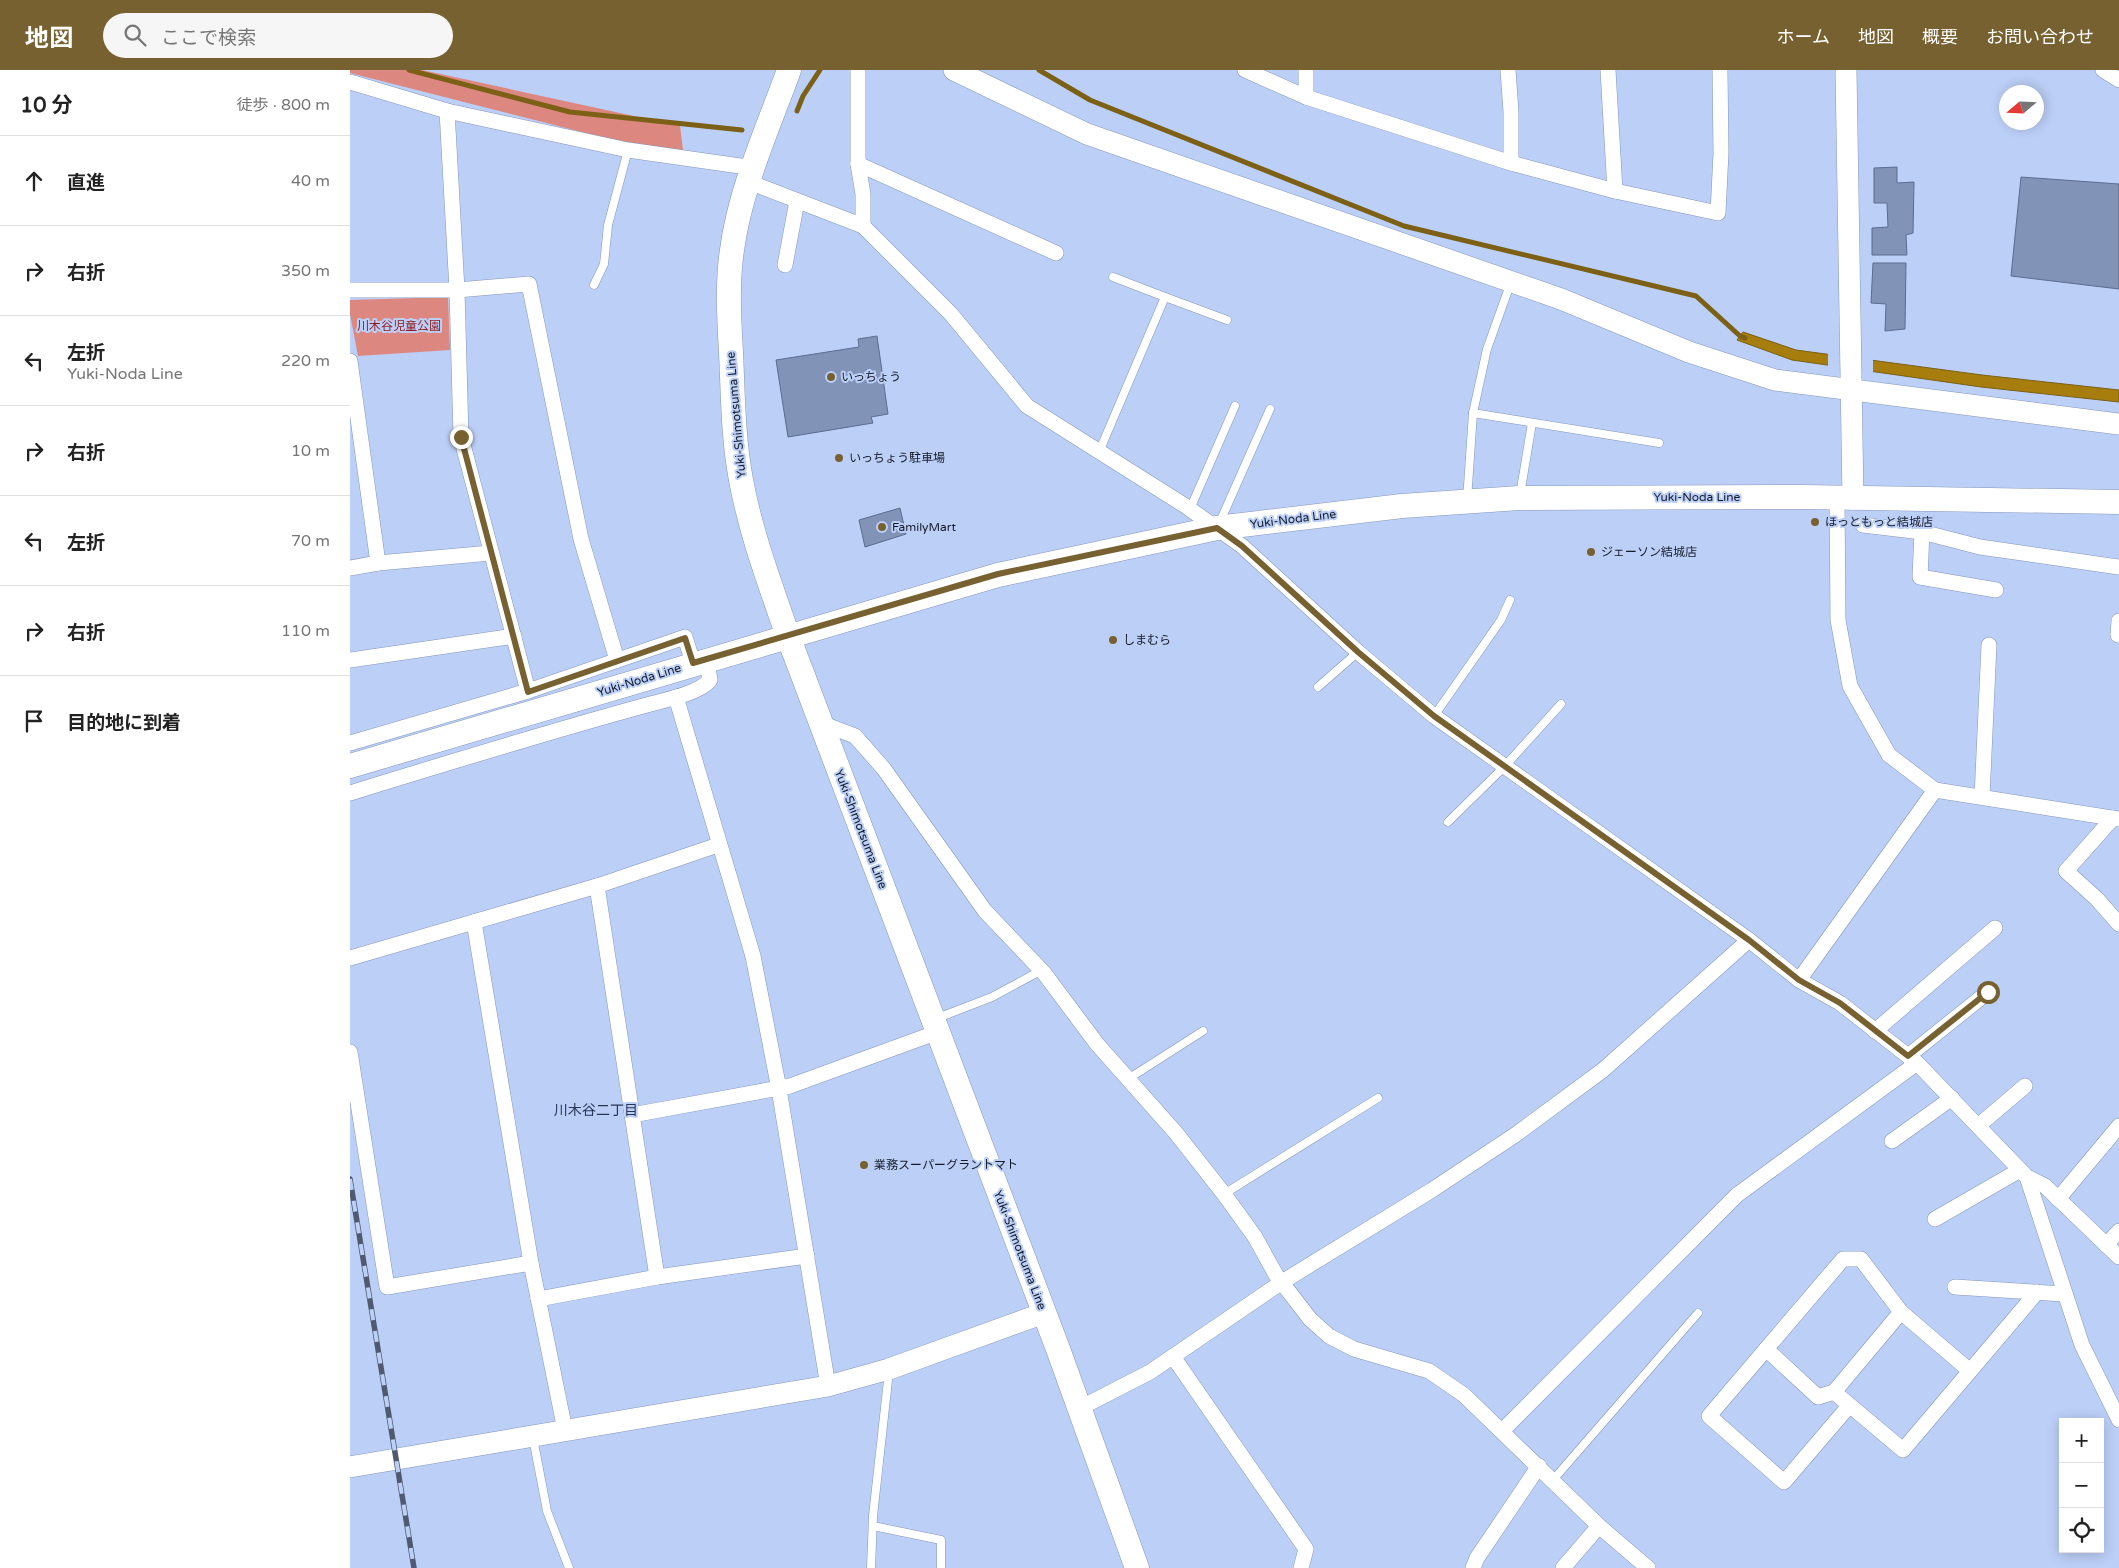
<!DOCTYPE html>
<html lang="ja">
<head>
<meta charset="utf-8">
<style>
	:root { --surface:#fff; --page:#f6f6f6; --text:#222; --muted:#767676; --line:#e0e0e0; --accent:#776131 }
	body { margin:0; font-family:"Varela Round","Noto Sans JP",sans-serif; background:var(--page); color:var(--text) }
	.controls { position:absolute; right:15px; bottom:15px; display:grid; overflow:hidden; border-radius:0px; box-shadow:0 2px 12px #0003 }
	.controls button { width:45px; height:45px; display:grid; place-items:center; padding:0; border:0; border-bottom:1px solid var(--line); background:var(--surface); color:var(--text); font:25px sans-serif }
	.compass { position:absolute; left:1649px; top:15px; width:45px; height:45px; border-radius:50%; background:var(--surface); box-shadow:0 2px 12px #0003; rotate:251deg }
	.stop { position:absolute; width:15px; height:15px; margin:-11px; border:4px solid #776131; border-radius:50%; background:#fff }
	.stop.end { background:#776131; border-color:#fff; box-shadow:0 1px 5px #0008 }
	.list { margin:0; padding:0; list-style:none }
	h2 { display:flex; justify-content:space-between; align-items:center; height:65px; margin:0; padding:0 20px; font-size:21px }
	h2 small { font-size:16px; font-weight:400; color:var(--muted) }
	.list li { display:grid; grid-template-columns:32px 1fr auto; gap:15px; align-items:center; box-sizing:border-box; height:90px; padding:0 20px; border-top:1px solid var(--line) }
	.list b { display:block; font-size:19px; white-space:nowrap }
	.list p { margin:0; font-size:16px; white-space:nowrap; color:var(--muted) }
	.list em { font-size:16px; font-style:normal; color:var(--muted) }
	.icon { flex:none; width:28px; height:28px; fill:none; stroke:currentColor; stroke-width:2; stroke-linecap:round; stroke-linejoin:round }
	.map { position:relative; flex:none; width:1769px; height:1498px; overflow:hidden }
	header { display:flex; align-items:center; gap:30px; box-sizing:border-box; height:70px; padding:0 25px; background:var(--accent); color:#fff }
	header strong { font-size:24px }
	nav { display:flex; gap:28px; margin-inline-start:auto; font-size:18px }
	.search { width:350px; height:45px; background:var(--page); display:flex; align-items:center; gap:12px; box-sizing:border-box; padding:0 18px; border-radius:28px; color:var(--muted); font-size:19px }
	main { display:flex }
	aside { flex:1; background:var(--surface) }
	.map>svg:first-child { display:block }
</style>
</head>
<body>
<header>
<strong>地図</strong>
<div class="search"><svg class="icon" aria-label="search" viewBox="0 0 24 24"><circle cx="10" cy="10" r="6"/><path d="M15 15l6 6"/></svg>ここで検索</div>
<nav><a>ホーム</a><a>地図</a><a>概要</a><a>お問い合わせ</a></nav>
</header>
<main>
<aside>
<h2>10 分<small>徒歩 · 800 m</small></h2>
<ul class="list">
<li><svg class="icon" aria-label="ahead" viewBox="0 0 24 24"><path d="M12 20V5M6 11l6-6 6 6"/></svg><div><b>直進</b></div><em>40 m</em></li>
<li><svg class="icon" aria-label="right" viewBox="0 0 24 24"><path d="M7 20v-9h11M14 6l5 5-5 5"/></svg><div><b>右折</b></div><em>350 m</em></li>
<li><svg class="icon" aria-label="left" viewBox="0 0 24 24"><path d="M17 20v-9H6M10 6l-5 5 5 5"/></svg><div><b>左折</b><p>Yuki-Noda Line</p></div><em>220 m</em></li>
<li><svg class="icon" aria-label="right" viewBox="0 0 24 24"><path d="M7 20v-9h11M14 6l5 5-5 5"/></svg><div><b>右折</b></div><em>10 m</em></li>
<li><svg class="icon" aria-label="left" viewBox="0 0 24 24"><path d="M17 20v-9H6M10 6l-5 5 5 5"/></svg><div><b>左折</b></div><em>70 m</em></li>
<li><svg class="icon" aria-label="right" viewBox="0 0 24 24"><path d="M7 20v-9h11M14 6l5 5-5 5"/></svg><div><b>右折</b></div><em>110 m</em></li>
<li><svg class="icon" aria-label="arrive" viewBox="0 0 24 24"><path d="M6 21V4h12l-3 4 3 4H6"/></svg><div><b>目的地に到着</b></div></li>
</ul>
</aside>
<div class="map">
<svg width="1769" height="1498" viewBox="0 0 1769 1498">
	<rect width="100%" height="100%" fill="#bccff7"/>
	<g fill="#dc8881">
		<polygon points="0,0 72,0 330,56 334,88 0,3"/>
		<polygon points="98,227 100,280 8,286 0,244 0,230"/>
	</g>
	<polygon fill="#a77e0d" stroke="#7b6015" points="1393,262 1446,280 1632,305 1769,320 1769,332 1631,317 1442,290 1387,270"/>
	<polygon fill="#bccff7" points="1478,282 1523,288 1523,303 1478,298"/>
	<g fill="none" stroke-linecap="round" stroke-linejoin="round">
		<g stroke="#7b6015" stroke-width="5">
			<polyline points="59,0 220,42 392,60"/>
			<polyline points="689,0 740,30 1054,156 1346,226 1390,266 1395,268"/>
			<polyline points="447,41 453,26 470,0"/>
		</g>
	</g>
	<g fill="#8293b8" stroke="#5c6c8f">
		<polygon points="1547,97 1547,113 1564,112 1563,163 1556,165 1557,185 1522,185 1522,158 1538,157 1537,133 1524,133 1524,98"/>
		<polygon points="1671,107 1769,114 1769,219 1661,206"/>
		<polygon points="1523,193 1556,193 1555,259 1535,261 1536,234 1521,233"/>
		<polygon points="527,266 538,344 521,347 523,353 438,367 426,290 509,277 508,269"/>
		<polygon points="550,438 556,464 515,477 509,450"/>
	</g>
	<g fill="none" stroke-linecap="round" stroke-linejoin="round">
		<g stroke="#8496bb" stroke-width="9">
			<g id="lane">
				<polyline points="244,215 254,194 258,155 278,80"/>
				<polyline points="815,227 877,250"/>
				<polyline points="1123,343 1309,373"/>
				<polyline points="749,382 815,227 763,207"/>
				<polyline points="1170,425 1182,353"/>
				<polyline points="1117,430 1123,343 1137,279 1161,212"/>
				<polyline points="840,439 885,336"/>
				<polyline points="869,454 920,339"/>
				<polyline points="968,617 1008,582"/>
				<polyline points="1084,646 1151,550 1160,530"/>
				<polyline points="1098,752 1155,696 1211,634"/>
				<polyline points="585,949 642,927 692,900"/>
				<polyline points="778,1009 853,961"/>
				<polyline points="874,1124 1028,1028"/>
				<polyline points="183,1368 197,1441 219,1498"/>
				<polyline points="1203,1410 1348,1243"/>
				<polyline points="523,1456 591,1470 591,1498"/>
				<polyline points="521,1498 523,1446 539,1301"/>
			</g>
		</g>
		<g stroke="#8496bb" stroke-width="16">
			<g id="street">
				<polyline points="508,0 508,94 513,124 513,156"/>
				<polyline points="895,0 956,27 1161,93 1265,121 1368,143 1371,83 1370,0"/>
				<polyline points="956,0 956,27"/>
				<polyline points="1158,0 1161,42 1161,93"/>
				<polyline points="1258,0 1265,121"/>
				<polyline points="1753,0 1769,10"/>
				<polyline points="0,12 97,41 278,80 404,98"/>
				<polyline points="97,41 107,220 111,367 178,621"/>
				<polyline points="508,94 706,183"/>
				<polyline points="399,112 513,156 601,244 677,336 834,435 892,476 1008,582 1084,646 1399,870 1449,910 1490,933 1567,993 1677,1107 1695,1116 1769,1187"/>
				<polyline points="435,195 447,131"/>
				<polyline points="0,220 107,220 179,214 231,469 267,590"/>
				<polyline points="0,291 28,493"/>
				<polyline points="1487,428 1488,550 1500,616 1539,685 1585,720 1769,749"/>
				<polyline points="1513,455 1572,462 1630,477 1769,497"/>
				<polyline points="1572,462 1570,507 1646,520"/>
				<polyline points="0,498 28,493 141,483"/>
				<polyline points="1768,565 1769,551"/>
				<polyline points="0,590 164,566"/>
				<polyline points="326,627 403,886 429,1019 478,1316"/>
				<polyline points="471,653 505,666 534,699 635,841 694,903 747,974 826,1063 874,1124 905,1167 926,1205 960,1249 979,1266 1004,1279 1079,1301 1114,1325 1249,1456 1298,1498"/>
				<polyline points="0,673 178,621 335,567 343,593"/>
				<path d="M0,723C97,693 195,663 293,636C310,631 349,624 360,610L356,589"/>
				<polyline points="1632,727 1639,575"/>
				<polyline points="1763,748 1716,801 1747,829 1769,854"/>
				<polyline points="247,816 307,1207"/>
				<polyline points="124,852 181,1193 215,1360"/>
				<polyline points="0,888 247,816 368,775"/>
				<polyline points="1449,910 1585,720"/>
				<polyline points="1525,961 1645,858"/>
				<polyline points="0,982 37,1217 181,1193"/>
				<polyline points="1558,986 1638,922"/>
				<polyline points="282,1045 440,1016 588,962"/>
				<polyline points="1628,1056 1675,1016"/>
				<polyline points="1542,1071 1602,1028"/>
				<polyline points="1677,1107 1732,1275 1769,1350"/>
				<polyline points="1708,1129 1769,1056"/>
				<polyline points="1585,1149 1670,1100"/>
				<polyline points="1756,1175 1769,1161"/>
				<polyline points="1605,1217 1714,1224"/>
				<polyline points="188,1229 307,1207 457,1186"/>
				<polyline points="1416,1279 1468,1327 1484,1322"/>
				<polyline points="824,1288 956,1479 951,1498"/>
				<polyline points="1620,1301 1551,1242 1484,1322 1553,1380 1687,1222"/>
				<polyline points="1499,1336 1434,1412 1359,1346 1493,1189 1511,1189 1551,1242"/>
				<polyline points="730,1338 800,1302 932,1212 1082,1120 1165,1065 1253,1000 1399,870"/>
				<polyline points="1153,1360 1387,1125 1567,993"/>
				<polyline points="1123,1498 1127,1488 1189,1396"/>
				<polyline points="1213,1498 1249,1456"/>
			</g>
		</g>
		<g stroke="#8496bb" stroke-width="22">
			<g id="secondary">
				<polyline points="604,0 737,64 1211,229 1339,282 1425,310 1769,354"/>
				<polyline points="1496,0 1503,429"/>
				<polyline points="0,1397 478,1316 539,1299 694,1243"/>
			</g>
		</g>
		<g stroke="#8496bb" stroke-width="25">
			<g id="primary">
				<path d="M439,0C418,58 390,119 382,180C377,213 379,248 381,282C383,324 383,368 391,410C401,464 420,514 438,566L708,1279L787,1498"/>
				<polyline points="0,696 648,505 867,458 1052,436 1169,428 1453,427 1769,432"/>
			</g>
		</g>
		<use href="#lane" stroke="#fff" stroke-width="8"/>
		<use href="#street" stroke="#fff" stroke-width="15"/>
		<use href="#secondary" stroke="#fff" stroke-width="21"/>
		<use href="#primary" stroke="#fff" stroke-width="24"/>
		<g stroke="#4f5a71" stroke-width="5.5">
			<polyline id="rail" points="0,1109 64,1498"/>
		</g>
		<use href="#rail" stroke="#bccff7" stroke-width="4" stroke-dasharray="11" stroke-linecap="butt"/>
	</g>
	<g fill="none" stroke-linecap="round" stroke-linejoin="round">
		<polyline stroke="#776131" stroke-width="6" points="111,367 178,622 335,568 343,593 648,504 867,458 892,476 1008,582 1084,646 1399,870 1449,910 1490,933 1558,986 1638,922"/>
	</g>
	<g fill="#776131" stroke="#bccff7" stroke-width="2">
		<circle cx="481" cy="307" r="5"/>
		<circle cx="489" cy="388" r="5"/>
		<circle cx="1465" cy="452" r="5"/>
		<circle cx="532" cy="457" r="5"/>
		<circle cx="1241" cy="482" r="5"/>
		<circle cx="763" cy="570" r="5"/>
		<circle cx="514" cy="1095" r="5"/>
	</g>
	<g text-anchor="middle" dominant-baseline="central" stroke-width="4" stroke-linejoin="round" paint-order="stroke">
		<g font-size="12" fill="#911a1e" stroke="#bccff7">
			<text x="49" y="256">川木谷児童公園</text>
		</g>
		<g font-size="12" fill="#141b29" stroke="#bccff7" text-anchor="start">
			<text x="491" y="307">いっちょう</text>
			<text x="499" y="388">いっちょう駐車場</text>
			<text x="1475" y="452">ほっともっと結城店</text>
			<text x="542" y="457">FamilyMart</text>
			<text x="1251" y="482">ジェーソン結城店</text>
			<text x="773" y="570">しまむら</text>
			<text x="524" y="1095">業務スーパーグラントマト</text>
		</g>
		<g font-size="12" fill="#141b29" stroke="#bccff7">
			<text transform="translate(386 345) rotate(-95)">Yuki-Shimotsuma Line</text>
			<text x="1347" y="427">Yuki-Noda Line</text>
			<text transform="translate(943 449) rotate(-7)">Yuki-Noda Line</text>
			<text transform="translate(289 610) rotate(-17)">Yuki-Noda Line</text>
			<text transform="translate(511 759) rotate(69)">Yuki-Shimotsuma Line</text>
			<text transform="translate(670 1180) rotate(69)">Yuki-Shimotsuma Line</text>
		</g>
		<g font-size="14" fill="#293756" stroke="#bccff7">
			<text x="246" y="1040">川木谷二丁目</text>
		</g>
	</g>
</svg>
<div class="controls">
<button>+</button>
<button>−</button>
<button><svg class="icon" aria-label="locate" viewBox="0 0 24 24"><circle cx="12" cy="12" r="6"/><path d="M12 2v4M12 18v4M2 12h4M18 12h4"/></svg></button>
</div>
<svg class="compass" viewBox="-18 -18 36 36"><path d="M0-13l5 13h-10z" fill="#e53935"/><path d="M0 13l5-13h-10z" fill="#767676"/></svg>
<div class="stop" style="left:1638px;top:922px"></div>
<div class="stop end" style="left:111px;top:367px"></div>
</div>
</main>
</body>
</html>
